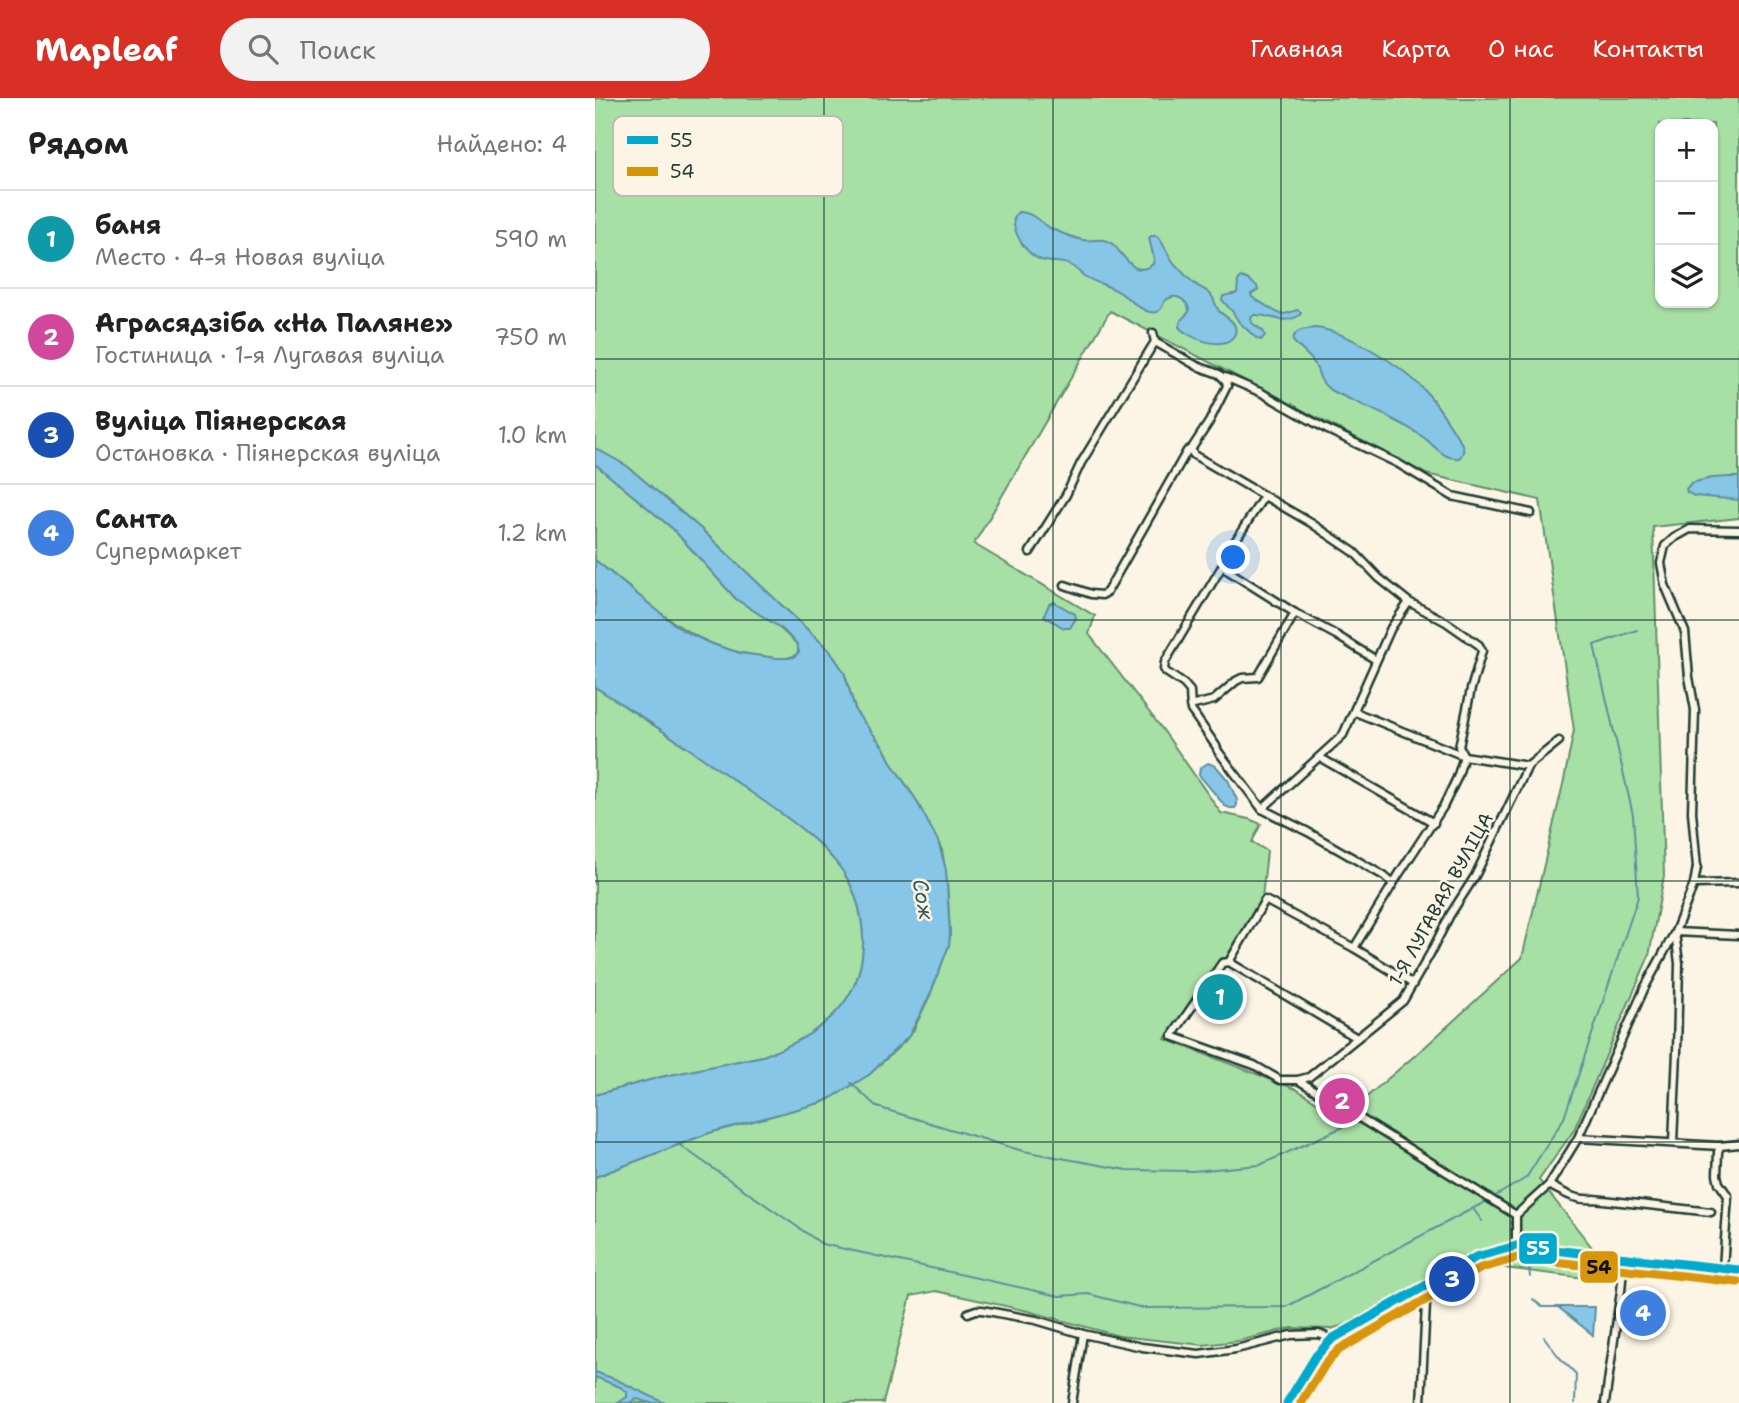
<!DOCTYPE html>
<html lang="ru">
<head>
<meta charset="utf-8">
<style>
	:root { --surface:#fff; --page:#f2f2f2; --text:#222; --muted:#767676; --line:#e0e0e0; --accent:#d93025 }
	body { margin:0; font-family:"Shantell Sans",sans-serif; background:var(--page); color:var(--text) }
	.controls { position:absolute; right:21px; top:21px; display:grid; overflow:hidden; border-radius:14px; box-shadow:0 2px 5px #0004 }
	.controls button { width:63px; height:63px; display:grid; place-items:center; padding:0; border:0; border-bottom:2px solid var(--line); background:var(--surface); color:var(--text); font:35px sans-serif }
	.you { position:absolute; left:639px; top:460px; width:24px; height:24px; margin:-18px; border:5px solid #fff; border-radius:50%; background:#1a73e8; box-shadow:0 0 0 10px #1a73e833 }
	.badge { display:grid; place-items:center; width:46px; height:46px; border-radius:50%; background:var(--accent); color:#fff; font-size:23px; font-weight:700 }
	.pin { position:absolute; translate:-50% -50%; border:4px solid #fff; box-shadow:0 2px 7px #0006 }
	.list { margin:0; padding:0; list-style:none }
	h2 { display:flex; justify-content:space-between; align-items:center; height:91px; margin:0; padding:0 28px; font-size:30px }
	h2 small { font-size:23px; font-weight:400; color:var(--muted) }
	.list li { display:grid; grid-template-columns:46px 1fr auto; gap:21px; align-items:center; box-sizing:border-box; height:98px; padding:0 28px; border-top:2px solid var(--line) }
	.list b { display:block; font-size:26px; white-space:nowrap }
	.list p { margin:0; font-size:23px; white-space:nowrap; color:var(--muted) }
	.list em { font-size:23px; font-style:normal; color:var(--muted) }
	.icon { flex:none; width:38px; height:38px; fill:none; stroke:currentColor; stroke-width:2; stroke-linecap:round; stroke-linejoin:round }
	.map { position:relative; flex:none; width:1144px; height:1305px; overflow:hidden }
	header { display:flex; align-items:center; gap:42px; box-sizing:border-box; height:98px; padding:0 35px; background:var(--accent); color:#fff }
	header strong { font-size:33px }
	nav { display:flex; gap:38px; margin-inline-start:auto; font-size:24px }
	.search { width:490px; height:63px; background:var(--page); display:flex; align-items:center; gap:18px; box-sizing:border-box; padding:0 24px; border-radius:38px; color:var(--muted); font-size:26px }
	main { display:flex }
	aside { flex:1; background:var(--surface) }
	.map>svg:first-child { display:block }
</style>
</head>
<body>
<header>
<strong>Mapleaf</strong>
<div class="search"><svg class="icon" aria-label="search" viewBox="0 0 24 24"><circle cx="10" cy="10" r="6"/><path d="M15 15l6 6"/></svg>Поиск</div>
<nav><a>Главная</a><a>Карта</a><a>О нас</a><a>Контакты</a></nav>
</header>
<main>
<aside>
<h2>Рядом<small>Найдено: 4</small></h2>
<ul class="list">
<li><span class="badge" style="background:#0f9aa8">1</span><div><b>баня</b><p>Место · 4-я Новая вуліца</p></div><em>590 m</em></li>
<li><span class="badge" style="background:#d1479c">2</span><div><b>Аграсядзіба «На Паляне»</b><p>Гостиница · 1-я Лугавая вуліца</p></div><em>750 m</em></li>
<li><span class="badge" style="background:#1a4fb4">3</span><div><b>Вуліца Піянерская</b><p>Остановка · Піянерская вуліца</p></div><em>1.0 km</em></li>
<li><span class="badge" style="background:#3f7fe0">4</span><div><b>Санта</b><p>Супермаркет</p></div><em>1.2 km</em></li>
</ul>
</aside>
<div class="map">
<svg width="1144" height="1305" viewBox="0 0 1144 1305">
	<rect width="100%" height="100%" fill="#fcf5e5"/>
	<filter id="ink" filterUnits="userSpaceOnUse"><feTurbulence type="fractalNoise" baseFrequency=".0143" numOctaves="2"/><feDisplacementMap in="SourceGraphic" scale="14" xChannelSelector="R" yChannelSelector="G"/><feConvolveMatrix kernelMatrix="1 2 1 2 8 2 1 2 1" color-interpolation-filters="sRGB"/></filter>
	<g filter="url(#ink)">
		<g fill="#a7e0a5" stroke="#638e6c" stroke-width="2" fill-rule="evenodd">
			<path d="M0,0H1144V420L1058,429L1069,778L1054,858L979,1032L944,1082L1014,1171L1013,1183L861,1164L751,1226L736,1231L696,1230L643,1243L608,1247L524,1238L433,1213L341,1193L316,1198L288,1305H0V1079L114,1035L228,1004L238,999L275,976L310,943L318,933L335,897L354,847L355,836L352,783L347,752L320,700L297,666L289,650L261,614L249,574L234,552L105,430L32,368L0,350ZM1065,26H1118V205H1065ZM515,213L831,376L945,402L979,632L969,682L927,860L831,948L747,1020L701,991L570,941L621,868L633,858L667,800L672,753L657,744L666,726L654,721L626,715L568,632L494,536L500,518L379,446Z"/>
			<path d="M0,366L78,431L141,501L177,523L204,548L202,556C191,563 178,560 166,558C91,549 56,504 0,462Z"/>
			<path d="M0,589C52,623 104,656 155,692C187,716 223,739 247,772C267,801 273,841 264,874C252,918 209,944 168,958L66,979L0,997Z"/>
		</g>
		<g fill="#87c6e7" stroke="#5d8f9f" stroke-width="2">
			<path d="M423,114C437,113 445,125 457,131C466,135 478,140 488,142C498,144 506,139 515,144C527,151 537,183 558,166L559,161L554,140L556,138H562C570,146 572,157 580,166C586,172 592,180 599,185C604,190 613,192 617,198C620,203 620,208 624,213C629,218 637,221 640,228C641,233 641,235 638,239C628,253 593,240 584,229L586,222L594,214C594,203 581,194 571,202C567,206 568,212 561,214C558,215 554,214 551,213C541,208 533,200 524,194C513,187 500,185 489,178C485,175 481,170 477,168C468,163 460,165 450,163C436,160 426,147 421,134C418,126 417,120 423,114Z"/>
			<path d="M646,179L652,181L662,188L663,192L656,196L657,199L683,215L690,216L702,212L706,214L705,217C688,228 676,216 659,217L656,220L657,225L668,233L670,237L666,242L661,240L644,224L637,213L627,202L628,198L642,195L643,183Z"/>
			<path d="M720,230C753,233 809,269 831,294C846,310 857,330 868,348C869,354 868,356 864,360C849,362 839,347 828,339C799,319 766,307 735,292C720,280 726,272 716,261C711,255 704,250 698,243C699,231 709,231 720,230Z"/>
			<path d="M0,350L32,368L105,430L234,552L249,574L261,614L289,650L297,666L320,700L343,743L351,772L355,836L354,847L335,897L314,938L275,976L238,999L228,1004L114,1035L0,1079V997L66,979L168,958C209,944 252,918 264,874C273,841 267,801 247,772C223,739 187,716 154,693C104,657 53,622 0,589V462L74,522L87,532L114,545L145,555L182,560H194L199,559L204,554L202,546L187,531L141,501L78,431L0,366Z"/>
			<polygon points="1134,379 1144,379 1144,402 1099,398 1092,394 1091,391 1096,385 1117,380"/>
			<polygon points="459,504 480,516 481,520 475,530 469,530 449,518 454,506"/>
			<polygon points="613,665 621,668 633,682 642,702 642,707 640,710 635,710 630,708 604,677 605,670"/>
			<polygon points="963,1209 1000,1209 998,1237"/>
			<polygon points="0,1274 20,1281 70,1305 56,1305 42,1301 34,1305 23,1305 32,1299 32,1294 25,1289 0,1279"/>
		</g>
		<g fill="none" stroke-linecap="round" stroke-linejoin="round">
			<g stroke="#5d8f9f" stroke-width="2">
				<polyline points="256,985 282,1009 428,1053 532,1072 598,1073 665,1067 750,1028"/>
				<polyline points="83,1046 227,1146 464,1198 493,1196 548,1210 691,1209 892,1103"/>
				<polyline points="897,1100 931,1080 969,1020 1043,799 1038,717 999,547 1042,532"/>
				<polyline points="879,1112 887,1123"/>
				<polyline points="934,1168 935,1179"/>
				<polyline points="938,1201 947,1209 963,1209"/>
				<polyline points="949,1239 964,1259 981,1276 980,1305"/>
			</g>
			<g stroke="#1f3d34" stroke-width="11">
				<g id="minor">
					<polyline points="558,235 560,244 602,268 624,276 631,283 632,288 614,324 597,350 597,354 599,357 716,425 759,454 784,480 814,504 851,524 884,547 887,553 876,591 864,649 869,658 862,680 848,709 804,776 759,850"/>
					<polyline points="630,279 667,295 731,331 802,365 857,398 936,415"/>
					<polyline points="669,398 632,456 629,465 570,564 569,571 571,574 589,586 595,593 596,612 621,648 623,653 667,711 748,637 796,530 814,504"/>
					<polyline points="435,454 471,397 486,365 556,250 560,244"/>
					<polyline points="632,462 632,472 700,515 741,537 781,562"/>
					<polyline points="470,487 496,496 507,497 512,494 592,353 597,350"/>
					<polyline points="595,608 619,602 641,583 647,580 663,579 700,515"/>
					<polyline points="760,614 869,658 933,668"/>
					<polyline points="724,659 839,725"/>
					<polyline points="667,711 713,734 789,778 798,786"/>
					<polyline points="1099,786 1144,785"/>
					<polyline points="634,864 762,940"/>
					<polyline points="818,886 759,850 670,802 634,864 627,865 577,938 659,967 685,982 703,982 714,979 808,903 835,856 855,817 880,778 933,668 964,643"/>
					<polyline points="703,982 921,1117 921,1148"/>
					<polyline points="983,1040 1125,1048"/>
					<polyline points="1078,1044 1082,954 1084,865 1080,834 1144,837"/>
					<path d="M954,1087C969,1095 981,1103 999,1101L1116,1114"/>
					<polyline points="921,1117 954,1087 983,1040 1050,889 1080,834 1099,786 1102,769 1097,714 1100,612 1094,579 1090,534 1070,487 1066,465 1070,448 1079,440 1095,431 1144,432"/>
					<polyline points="1128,1170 1133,1098 1124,1085 1122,1077 1123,1054 1125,1048 1144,1046"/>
					<polyline points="373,1215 381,1212 387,1212 441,1222 488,1236 547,1249 604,1256 641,1251 696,1237 724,1236 737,1241"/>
					<polyline points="477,1305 488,1236"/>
					<polyline points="692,1305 721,1258 737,1241 881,1159 921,1148 1144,1172"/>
					<polyline points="826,1305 832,1186"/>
					<polyline points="1010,1305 1026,1193 1029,1160"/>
				</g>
			</g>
			<use href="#minor" stroke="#fcf5e5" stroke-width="6"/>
			<g stroke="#fcf5e5" stroke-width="14">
				<polyline id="bus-1" points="692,1305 721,1258 737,1241 881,1159 921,1148 1144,1172"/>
			</g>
			<g stroke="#fcf5e5" stroke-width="14">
				<polyline id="bus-2" points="706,1305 731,1265 745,1251 886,1170 922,1160 1143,1184"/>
			</g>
			<use href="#bus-1" stroke="#00a9ce" stroke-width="9"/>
			<use href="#bus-2" stroke="#d79608" stroke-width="9"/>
		</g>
	</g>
	<path fill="none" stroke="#1f3d34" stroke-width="2" stroke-opacity="0.55" d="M229,0V1305M458,0V1305M686,0V1305M915,0V1305M0,261H1144M0,522H1144M0,783H1144M0,1044H1144"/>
	<g text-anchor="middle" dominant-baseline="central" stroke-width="5" stroke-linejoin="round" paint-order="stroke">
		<g font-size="19" fill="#1f3d34" stroke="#fcf5e5">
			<text transform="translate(846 801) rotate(-61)">1-Я ЛУГАВАЯ ВУЛІЦА</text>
		</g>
		<g font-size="21" font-style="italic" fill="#345858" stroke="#fcf5e5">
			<text transform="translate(328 801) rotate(80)">Сож</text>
		</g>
	</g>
	<rect x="18" y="18" width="230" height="80" rx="10" fill="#fcf5e5" stroke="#babeb0" stroke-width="2"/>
	<rect x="32" y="38" width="31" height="8" fill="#00a9ce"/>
	<rect x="32" y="69" width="31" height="9" fill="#d79608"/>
	<g font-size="19" fill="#1f3d34">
		<text x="75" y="49">55</text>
		<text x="75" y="80">54</text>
	</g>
	<g stroke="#fcf5e5" stroke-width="2.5">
		<rect x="923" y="1134" width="40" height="33" rx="7" fill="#00a9ce"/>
		<rect x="984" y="1152" width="40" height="34" rx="7" fill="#d79608"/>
	</g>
	<g font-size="19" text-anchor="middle" font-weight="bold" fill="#fff">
		<text x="943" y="1157">55</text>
	</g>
	<g font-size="19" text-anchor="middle" font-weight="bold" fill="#111">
		<text x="1004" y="1176">54</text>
	</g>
</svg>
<div class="controls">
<button>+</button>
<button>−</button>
<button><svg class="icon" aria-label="layers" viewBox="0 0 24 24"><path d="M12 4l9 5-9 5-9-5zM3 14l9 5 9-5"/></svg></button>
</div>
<div class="you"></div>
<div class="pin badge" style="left:625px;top:899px;background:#0f9aa8">1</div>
<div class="pin badge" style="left:747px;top:1003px;background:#d1479c">2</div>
<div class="pin badge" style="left:857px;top:1181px;background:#1a4fb4">3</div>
<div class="pin badge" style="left:1048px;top:1215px;background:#3f7fe0">4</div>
</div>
</main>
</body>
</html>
